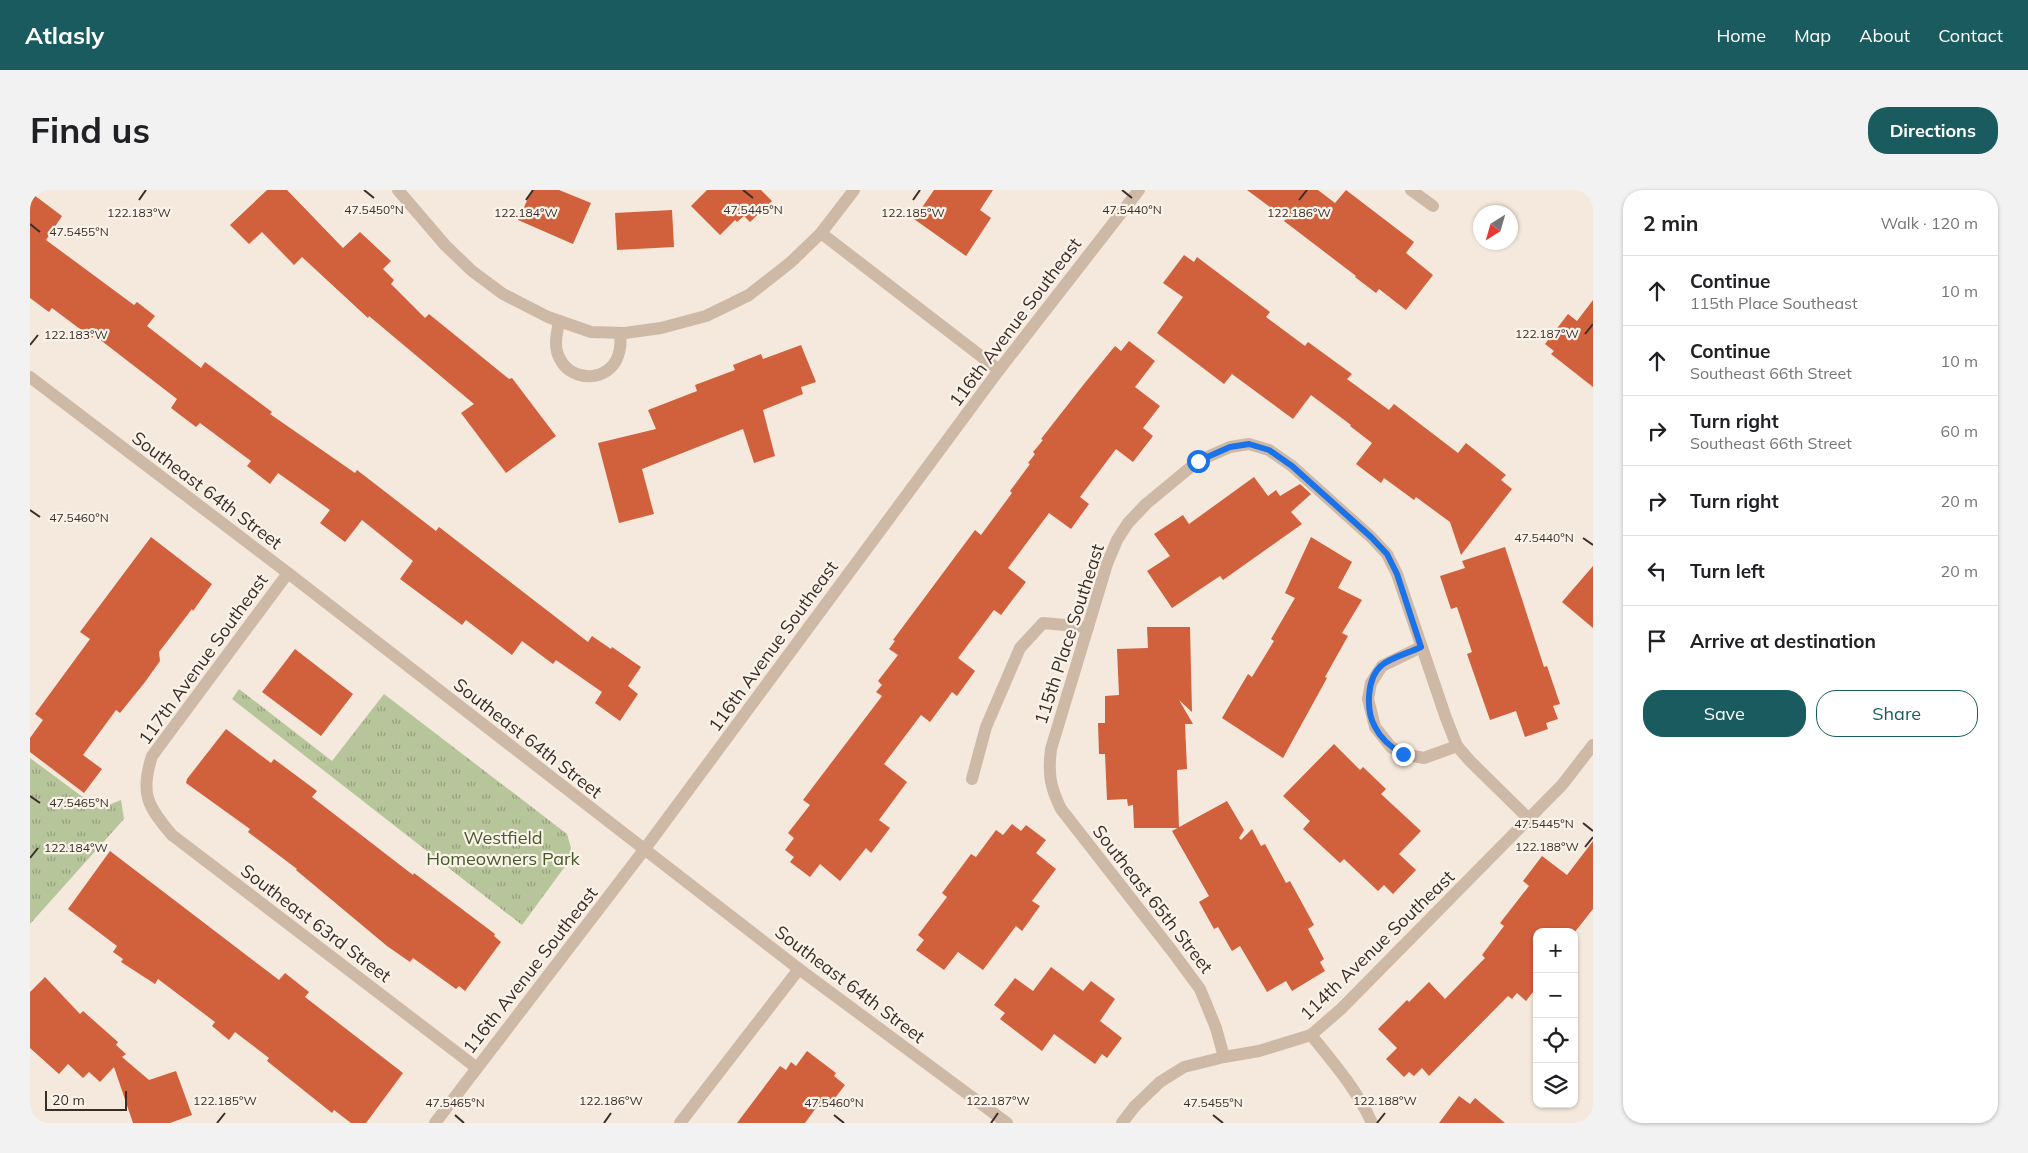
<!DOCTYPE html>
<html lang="en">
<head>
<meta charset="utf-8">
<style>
	:root { --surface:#fff; --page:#f2f2f2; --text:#202124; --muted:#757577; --line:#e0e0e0; --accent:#195b5f }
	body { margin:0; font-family:Mulish,sans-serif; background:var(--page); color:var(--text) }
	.controls { position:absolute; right:15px; bottom:15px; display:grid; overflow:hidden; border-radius:10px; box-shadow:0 1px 4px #0004 }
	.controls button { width:45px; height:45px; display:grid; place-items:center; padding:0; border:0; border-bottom:1px solid var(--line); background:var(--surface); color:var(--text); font:25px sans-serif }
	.compass { position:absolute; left:1443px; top:15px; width:45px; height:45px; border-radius:50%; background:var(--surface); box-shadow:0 1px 4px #0004; rotate:217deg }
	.scale { position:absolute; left:15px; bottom:12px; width:82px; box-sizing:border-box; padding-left:5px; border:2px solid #392d28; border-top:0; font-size:14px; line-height:18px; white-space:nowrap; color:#392d28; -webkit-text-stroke:4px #fbf3e9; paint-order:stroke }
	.stop { position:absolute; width:15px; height:15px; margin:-11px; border:4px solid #1a73e8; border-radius:50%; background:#fff }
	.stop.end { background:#1a73e8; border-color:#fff; box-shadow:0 1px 5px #0008 }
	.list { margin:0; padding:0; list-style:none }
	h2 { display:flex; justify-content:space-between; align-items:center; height:65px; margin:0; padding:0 20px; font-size:21px }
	h2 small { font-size:16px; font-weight:400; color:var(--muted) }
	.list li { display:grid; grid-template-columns:32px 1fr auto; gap:15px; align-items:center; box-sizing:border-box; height:70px; padding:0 20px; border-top:1px solid var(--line) }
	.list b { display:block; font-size:19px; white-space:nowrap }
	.list p { margin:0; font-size:16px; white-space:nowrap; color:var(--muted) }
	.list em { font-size:16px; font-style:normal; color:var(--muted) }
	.actions { display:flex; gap:10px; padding:15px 20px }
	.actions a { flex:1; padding:11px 0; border:1px solid var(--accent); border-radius:20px; text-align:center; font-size:18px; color:var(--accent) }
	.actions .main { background:var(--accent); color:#fff }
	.icon { flex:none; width:28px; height:28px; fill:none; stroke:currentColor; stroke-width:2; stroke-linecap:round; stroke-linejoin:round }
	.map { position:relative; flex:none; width:1563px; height:933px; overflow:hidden; border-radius:20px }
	header { display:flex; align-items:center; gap:30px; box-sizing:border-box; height:70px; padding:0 25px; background:var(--accent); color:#fff }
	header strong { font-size:24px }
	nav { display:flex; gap:28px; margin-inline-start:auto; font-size:18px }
	.intro { display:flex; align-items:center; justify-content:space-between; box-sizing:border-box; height:120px; padding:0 30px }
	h1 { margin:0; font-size:35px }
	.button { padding:12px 22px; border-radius:20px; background:var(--accent); color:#fff; font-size:18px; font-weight:700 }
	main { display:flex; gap:30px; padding:0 30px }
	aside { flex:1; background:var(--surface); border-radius:20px; box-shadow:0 1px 4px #0004 }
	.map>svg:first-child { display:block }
</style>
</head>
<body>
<header>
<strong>Atlasly</strong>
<nav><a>Home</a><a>Map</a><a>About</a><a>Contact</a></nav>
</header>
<div class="intro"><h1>Find us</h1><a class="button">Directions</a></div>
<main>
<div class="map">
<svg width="1563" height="933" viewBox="0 0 1563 933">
	<defs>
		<pattern id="park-tufts" width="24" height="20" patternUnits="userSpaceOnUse" patternTransform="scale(1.25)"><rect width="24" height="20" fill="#b7c59a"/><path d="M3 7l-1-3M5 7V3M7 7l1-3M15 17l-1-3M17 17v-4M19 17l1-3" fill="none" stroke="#96a07e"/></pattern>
	</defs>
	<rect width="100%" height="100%" fill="#f4e9dc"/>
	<g fill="url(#park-tufts)">
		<polygon points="209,499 302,571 354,504 537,644 541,658 539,671 492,735 202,509"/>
		<polygon points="0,568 69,619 91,610 94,629 0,734"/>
	</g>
	<g fill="#d1603d">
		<polygon points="237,0 257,0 313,58 330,42 361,71 353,79 364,90 361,94 395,128 399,124 479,189 482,188 526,246 476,283 431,223 444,214 339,126 338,128 272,67 264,75 232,42 219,54 200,35"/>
		<polygon points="502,0 529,0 561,13 543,54 488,30"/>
		<polygon points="677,0 731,0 742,11 720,32 714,26 707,32 705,30 690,45 661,16"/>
		<polygon points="904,0 963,0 950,20 961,28 936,66 884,29"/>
		<polygon points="1217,0 1288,0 1305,13 1316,0 1384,52 1376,63 1403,85 1376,120 1349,99 1346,103 1325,87 1326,86 1254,31 1256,29"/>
		<polygon points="0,2 32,26 16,50 104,115 107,112 125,126 117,136 171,178 175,172 242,222 240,224 325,283 327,280 406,341 409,337 558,452 562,446 581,459 582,457 611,477 598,496 608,504 590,531 565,513 572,502 526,470 523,474 492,451 482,465 436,430 432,435 370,389 383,371 332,330 315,352 290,333 300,320 248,283 240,294 217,276 221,271 170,233 166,237 141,218 147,209 64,145 62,148 22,118 19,122 0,108"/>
		<polygon points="642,20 644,57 587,60 585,23"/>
		<polygon points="1154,65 1164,72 1167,67 1240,122 1236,127 1275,156 1278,152 1322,184 1317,189 1359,220 1364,214 1428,263 1436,253 1476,285 1471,290 1482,299 1431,365 1420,332 1386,307 1384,310 1354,288 1351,293 1326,274 1342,253 1320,236 1321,235 1281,205 1263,229 1202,184 1194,194 1127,143 1153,107 1133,93"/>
		<polygon points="1563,110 1563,197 1521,164 1524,161 1515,154 1538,124 1547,131"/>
		<polygon points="1099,151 1125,171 1105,197 1130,216 1113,238 1123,246 1103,272 1086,259 1050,307 1059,314 1041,339 1019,323 978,378 996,392 971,425 964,420 928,468 945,481 927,506 922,502 900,532 891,525 854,574 877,592 849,630 860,638 841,663 836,658 810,691 790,674 780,687 760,672 764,667 755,660 764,648 758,643 780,615 773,610 852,506 846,502 852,495 848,491 868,465 859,459 865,451 863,450 945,340 951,345 982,303 980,301 1000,274 998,273 1005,264 1003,262 1013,250 1011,249 1054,194 1085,156 1091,161"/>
		<polygon points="771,155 786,192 771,197 773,204 733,220 745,266 724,273 713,239 612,279 624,324 589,333 568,253 626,239 618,220 667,201 665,195 705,180 703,175 731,164 733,169"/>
		<polygon points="1224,287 1238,306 1246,300 1250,306 1270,294 1281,304 1261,322 1272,334 1193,390 1190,386 1142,418 1117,381 1140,366 1124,344 1153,325 1159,334"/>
		<polygon points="121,347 182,394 163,421 162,419 129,462 130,471 115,492 90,523 86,520 53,565 72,579 54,603 0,562 0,548 13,530 5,524 60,449 50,442"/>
		<polygon points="1281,347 1322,372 1308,398 1332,410 1312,443 1318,446 1295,487 1297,488 1253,568 1192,528 1218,484 1222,487 1244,451 1241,449 1265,408 1255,403"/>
		<polygon points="1475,357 1514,477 1517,476 1530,514 1523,516 1528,529 1516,533 1518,539 1495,547 1486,521 1460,530 1437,464 1442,462 1427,417 1421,419 1410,386 1435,378 1432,371"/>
		<polygon points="1563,376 1563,438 1532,412"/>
		<polygon points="1117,437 1160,437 1162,522 1149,510 1163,534 1155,534 1157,579 1147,580 1149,638 1104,638 1103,615 1098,616 1097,609 1077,610 1075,564 1069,564 1068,533 1075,533 1075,506 1089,505 1087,459 1118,458"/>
		<polygon points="265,459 323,504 291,546 232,502"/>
		<polygon points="196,539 241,573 244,569 287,601 282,607 383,685 384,683 465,744 464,746 471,752 435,801 429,796 426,799 383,768 380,772 357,756 266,680 267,679 218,642 220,639 156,593 157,589"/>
		<polygon points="1304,554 1330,580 1333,577 1356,599 1351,604 1391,641 1369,664 1386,680 1363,704 1354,695 1348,701 1314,669 1310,673 1273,639 1280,631 1253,606"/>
		<polygon points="1197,611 1214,640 1209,648 1211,650 1222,639 1231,656 1235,654 1256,693 1260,691 1284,735 1278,739 1294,769 1290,772 1295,781 1262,801 1256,791 1237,802 1210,756 1202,761 1188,737 1184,739 1169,712 1179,706 1142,641"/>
		<polygon points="982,634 991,641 996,635 1016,650 1006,663 1026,679 1002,711 1010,716 992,741 986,736 953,780 928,762 914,780 886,760 894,750 888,745 917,707 912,703 941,664 946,667 966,640 973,645"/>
		<polygon points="1563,651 1563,719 1544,743 1507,742 1507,797 1496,811 1487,803 1482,809 1478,806 1399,886 1392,878 1384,886 1379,882 1374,887 1356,869 1367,858 1348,839 1377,810 1379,812 1399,792 1415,809 1455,768 1452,765 1474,736 1470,733 1499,696 1493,691 1512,666 1537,685"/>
		<polygon points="80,661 249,790 255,783 279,802 275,807 373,883 336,933 321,933 304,920 302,923 237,871 239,868 205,842 199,850 182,836 185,832 128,789 125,794 91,772 93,769 83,762 87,756 38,719"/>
		<polygon points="1021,777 1053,801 1061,791 1085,809 1070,831 1092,848 1077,868 1072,864 1065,874 1024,844 1012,861 970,829 975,823 964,815 985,788 1003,801"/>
		<polygon points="15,787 50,824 53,821 88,852 86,855 96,864 92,867 119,890 146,881 162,925 140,933 103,933 84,877 70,892 59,882 53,888 38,874 29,884 0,858 0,802"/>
		<polygon points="777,861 806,883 804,886 815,895 799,916 791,911 775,933 707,933 750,876 756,880 761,872 766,876"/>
		<polygon points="1429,906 1440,914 1445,908 1475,933 1409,933"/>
	</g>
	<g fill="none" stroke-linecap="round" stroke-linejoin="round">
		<g stroke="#ceb8a6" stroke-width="12">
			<polyline points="368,0 415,55 442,81 473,104 518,127 561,142 595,143 631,138 676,126 719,105 761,72 791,43 824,0"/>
			<polyline points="1381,0 1403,16"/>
			<polyline points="791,43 969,180"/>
			<path d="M529,131C527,143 523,157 530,169C542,193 579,192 588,166C591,158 591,151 590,143"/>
			<polyline points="0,187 258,383 769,779 977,933"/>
			<path d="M258,383L122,566C110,603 117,616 142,645L447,878"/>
			<polyline points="1391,457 1352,476 1341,493 1338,509 1345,537 1361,557 1373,564 1394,568 1427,556"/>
			<polyline points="942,589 956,537 990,458 1013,433 1058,437"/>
			<path d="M1281,845C1303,872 1327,900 1342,933"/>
			<path d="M1194,867L1186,838L1170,799L1142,761L1031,619C1020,597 1018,583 1021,559L1077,374L1087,350L1098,333L1116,314L1168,271L1200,257L1219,254L1239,260L1262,276L1341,347L1357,364L1367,384L1416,528L1427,556L1440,571L1499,629"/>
			<polyline points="405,933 614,660 969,180 1109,0"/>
			<polyline points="650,933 769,779"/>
			<polyline points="1092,933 1105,916 1130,892 1154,877 1194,867 1229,861 1281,845 1311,819 1532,595 1563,555"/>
		</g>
	</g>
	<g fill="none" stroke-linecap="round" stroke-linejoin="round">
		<path stroke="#1a73e8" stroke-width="6" d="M1168,271L1200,257L1219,254L1239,260L1262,276L1341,347L1357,364L1367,384L1391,457C1379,463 1362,467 1352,475C1336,488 1336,521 1345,537C1351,549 1362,558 1373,564"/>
	</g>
	<path fill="none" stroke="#392d28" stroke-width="2" d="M334,0L344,8M713,0L723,8M1092,0L1102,8M109,10L116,0M496,10L503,0M883,10L890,0M1269,10L1277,0M0,34L10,42M1555,144L1563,134M0,155L8,145M0,320L10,327M1553,348L1563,355M0,606L10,613M1553,633L1563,641M1555,657L1563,647M0,668L8,658M425,925L434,933M804,925L814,933M1183,925L1193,933M187,933L195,923M574,933L581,923M961,933L968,923M1347,933L1355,923"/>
	<g text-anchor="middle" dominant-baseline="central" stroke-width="4.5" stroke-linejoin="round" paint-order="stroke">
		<g font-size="18" fill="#392d28" stroke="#fbf3e9">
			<text transform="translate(985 132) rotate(-53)">116th Avenue Southeast</text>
			<text transform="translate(177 300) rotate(37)">Southeast 64th Street</text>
			<text transform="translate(1039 444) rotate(-72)">115th Place Southeast</text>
			<text transform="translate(743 456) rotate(-54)">116th Avenue Southeast</text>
			<text transform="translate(173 469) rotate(-54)">117th Avenue Southeast</text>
			<text transform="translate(498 548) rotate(38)">Southeast 64th Street</text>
			<text transform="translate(1123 709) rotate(52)">Southeast 65th Street</text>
			<text transform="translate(286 733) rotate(37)">Southeast 63rd Street</text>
			<text transform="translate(1347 755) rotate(-44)">114th Avenue Southeast</text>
			<text transform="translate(500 780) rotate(-52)">116th Avenue Southeast</text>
			<text transform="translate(820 794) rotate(37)">Southeast 64th Street</text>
		</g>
		<g font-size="18" fill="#485a29" stroke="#fbf3e9">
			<text x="473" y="647">Westfield<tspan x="473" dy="21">Homeowners Park</tspan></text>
		</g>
	</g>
	<g font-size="12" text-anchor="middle" fill="#392d28" stroke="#fbf3e9" stroke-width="4.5" stroke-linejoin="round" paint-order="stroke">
		<text x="344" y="24">47.5450°N</text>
		<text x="723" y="24">47.5445°N</text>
		<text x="1102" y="24">47.5440°N</text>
		<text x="109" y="27">122.183°W</text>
		<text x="496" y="27">122.184°W</text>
		<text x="883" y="27">122.185°W</text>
		<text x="1269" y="27">122.186°W</text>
		<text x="49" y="46">47.5455°N</text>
		<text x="1517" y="148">122.187°W</text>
		<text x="46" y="149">122.183°W</text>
		<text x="49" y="332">47.5460°N</text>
		<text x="1514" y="352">47.5440°N</text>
		<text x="49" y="617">47.5465°N</text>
		<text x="1514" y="638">47.5445°N</text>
		<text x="1517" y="661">122.188°W</text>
		<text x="46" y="662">122.184°W</text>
		<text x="195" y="915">122.185°W</text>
		<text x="581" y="915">122.186°W</text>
		<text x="968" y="915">122.187°W</text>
		<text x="1355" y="915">122.188°W</text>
		<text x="425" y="917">47.5465°N</text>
		<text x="804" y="917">47.5460°N</text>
		<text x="1183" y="917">47.5455°N</text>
	</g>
</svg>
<div class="controls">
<button>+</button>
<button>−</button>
<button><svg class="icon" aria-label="locate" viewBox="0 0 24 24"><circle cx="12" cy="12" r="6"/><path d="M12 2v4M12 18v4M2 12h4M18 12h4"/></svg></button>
<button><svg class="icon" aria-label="layers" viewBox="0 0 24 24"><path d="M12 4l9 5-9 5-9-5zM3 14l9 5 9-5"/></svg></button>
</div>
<svg class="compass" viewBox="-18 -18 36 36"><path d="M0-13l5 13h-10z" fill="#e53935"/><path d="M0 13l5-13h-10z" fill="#757577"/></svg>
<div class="scale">20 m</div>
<div class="stop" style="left:1168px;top:271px"></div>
<div class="stop end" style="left:1373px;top:564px"></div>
</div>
<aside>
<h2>2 min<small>Walk · 120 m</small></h2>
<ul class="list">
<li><svg class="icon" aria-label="ahead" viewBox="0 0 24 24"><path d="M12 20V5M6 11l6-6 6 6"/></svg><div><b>Continue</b><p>115th Place Southeast</p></div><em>10 m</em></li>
<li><svg class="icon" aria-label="ahead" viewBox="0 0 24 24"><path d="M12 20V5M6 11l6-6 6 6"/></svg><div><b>Continue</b><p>Southeast 66th Street</p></div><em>10 m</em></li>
<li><svg class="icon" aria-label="right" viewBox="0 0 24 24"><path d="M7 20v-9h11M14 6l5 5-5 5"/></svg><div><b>Turn right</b><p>Southeast 66th Street</p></div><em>60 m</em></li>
<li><svg class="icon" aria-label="right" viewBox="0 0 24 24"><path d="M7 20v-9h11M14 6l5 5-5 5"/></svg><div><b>Turn right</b></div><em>20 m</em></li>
<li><svg class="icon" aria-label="left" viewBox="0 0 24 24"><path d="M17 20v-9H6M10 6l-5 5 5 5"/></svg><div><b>Turn left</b></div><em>20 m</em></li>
<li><svg class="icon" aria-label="arrive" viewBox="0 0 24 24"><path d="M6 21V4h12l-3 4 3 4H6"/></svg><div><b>Arrive at destination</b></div></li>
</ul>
<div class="actions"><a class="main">Save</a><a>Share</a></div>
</aside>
</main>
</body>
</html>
